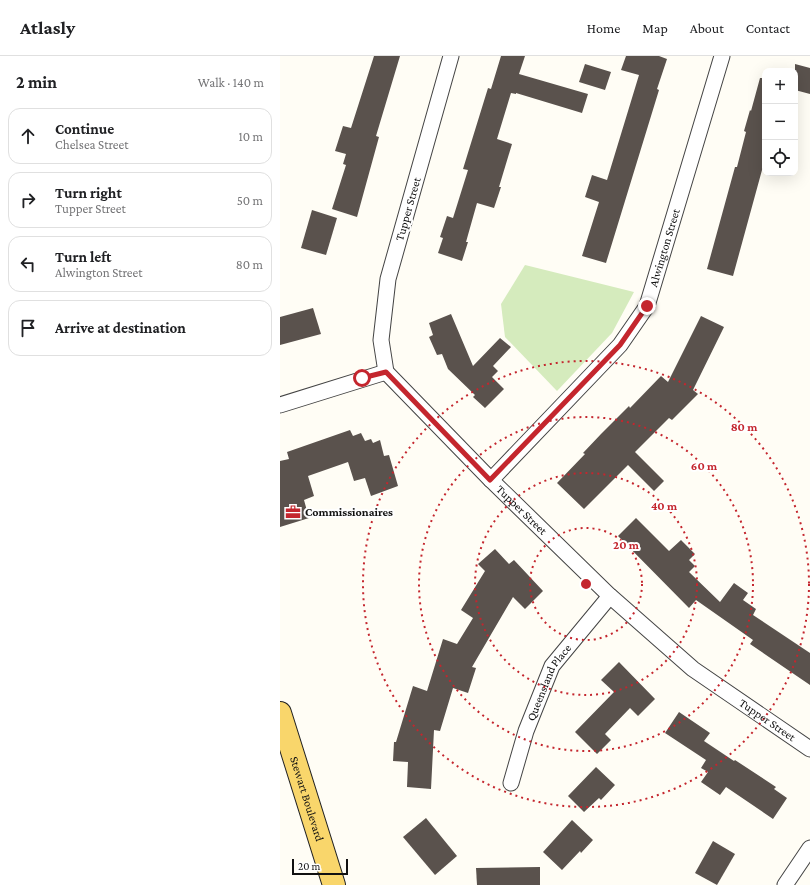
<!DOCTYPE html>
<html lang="en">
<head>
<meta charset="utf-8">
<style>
	:root { --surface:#fff; --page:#f2f2f2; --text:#202124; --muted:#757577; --line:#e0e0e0 }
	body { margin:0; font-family:"Crimson Pro",serif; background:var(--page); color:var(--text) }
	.controls { position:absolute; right:12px; top:12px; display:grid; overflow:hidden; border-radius:8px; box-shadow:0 4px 16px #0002 }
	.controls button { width:36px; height:36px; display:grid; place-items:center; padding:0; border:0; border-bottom:1px solid var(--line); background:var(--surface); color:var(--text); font:20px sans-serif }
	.scale { position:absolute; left:12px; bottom:10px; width:56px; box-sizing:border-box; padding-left:4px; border:2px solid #111; border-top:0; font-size:11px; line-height:14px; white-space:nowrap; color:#111; -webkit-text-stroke:3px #fff; paint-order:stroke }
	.stop { position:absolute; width:12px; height:12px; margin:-9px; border:3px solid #c4262e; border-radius:50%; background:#fff }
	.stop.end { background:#c4262e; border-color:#fff; box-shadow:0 1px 4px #0008 }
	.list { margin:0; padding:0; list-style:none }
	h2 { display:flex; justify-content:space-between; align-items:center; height:52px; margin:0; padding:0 16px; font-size:17px }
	h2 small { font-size:13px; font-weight:400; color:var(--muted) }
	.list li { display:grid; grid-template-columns:26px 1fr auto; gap:12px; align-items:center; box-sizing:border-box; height:56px; margin:0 8px 8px; padding:0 8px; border:1px solid var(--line); border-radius:12px }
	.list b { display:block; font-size:15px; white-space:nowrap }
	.list p { margin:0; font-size:13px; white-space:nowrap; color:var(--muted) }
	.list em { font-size:13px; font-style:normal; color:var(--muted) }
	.icon { flex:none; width:22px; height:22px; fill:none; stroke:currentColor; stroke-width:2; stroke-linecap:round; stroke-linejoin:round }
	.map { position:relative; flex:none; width:530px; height:829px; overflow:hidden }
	header { display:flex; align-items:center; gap:24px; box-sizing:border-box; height:56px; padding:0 20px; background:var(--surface); border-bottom:1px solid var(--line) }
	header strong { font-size:19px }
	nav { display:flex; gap:22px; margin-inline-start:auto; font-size:14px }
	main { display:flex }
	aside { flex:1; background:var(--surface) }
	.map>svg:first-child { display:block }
</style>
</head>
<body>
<header>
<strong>Atlasly</strong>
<nav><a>Home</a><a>Map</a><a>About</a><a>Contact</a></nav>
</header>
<main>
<aside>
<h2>2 min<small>Walk · 140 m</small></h2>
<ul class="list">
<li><svg class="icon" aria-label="ahead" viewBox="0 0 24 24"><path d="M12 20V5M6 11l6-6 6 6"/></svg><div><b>Continue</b><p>Chelsea Street</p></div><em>10 m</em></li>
<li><svg class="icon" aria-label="right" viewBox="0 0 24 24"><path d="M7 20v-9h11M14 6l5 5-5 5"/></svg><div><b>Turn right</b><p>Tupper Street</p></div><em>50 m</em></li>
<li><svg class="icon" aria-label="left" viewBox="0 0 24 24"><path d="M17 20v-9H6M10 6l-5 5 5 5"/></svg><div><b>Turn left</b><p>Alwington Street</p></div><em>80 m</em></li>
<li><svg class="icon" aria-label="arrive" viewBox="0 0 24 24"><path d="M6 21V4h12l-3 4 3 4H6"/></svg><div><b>Arrive at destination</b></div></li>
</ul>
</aside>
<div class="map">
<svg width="530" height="829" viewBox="0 0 530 829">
	<rect width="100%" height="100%" fill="#fffdf5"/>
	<polygon fill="#d5ebbd" points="245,209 354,236 332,277 277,335 225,281 221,248"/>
	<g fill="#5a524d">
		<polygon points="94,0 120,0 96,80 99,81 77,161 52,153 66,109 63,108 66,98 55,95 63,70 71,72"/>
		<polygon points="221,0 245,0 239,18 308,38 302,57 236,37 236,38 231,37 217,83 232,88 219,131 221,131 214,152 197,147 186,186 188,186 182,205 158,197 163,182 160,181 167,160 173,162 188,114 183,113 187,100 208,32 211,33"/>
		<polygon points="346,0 379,0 387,3 377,33 379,34 326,207 302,200 319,146 305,141 312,119 327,124 359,19 341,14"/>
		<polygon points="305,8 331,16 325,34 299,26"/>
		<polygon points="515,8 530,12 530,38 515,34"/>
		<polygon points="480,22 485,22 485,103 453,220 427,213 455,111 457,111 466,76 464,75 470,54 471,55"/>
		<polygon points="32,154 57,162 46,199 21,192"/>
		<polygon points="33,252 41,278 0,289 0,261"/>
		<polygon points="171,258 193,310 220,282 231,291 213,310 218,315 212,321 224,333 205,352 193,341 195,339 168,313 162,298 157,299 149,281 153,279 149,267"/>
		<polygon points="421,260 444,271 413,334 418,338 392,364 389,362 355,396 384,425 374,435 348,409 304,453 277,427 305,398 303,397 321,378 349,350 350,352 381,320 388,326"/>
		<polygon points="70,374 73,380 81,377 85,385 91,383 93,387 100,384 104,400 109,399 118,430 91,440 85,422 74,425 68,406 28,420 34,440 24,444 29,462 0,471 0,405 9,403 7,396"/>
		<polygon points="356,462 389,495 401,484 415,498 409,504 415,510 409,516 440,546 454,527 468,537 463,544 476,553 473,559 530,597 530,629 470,588 473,584 416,544 409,552 338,480"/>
		<polygon points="215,493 229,508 234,504 263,535 245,553 233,541 192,611 196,612 188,637 173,632 160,675 154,674 151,733 127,731 128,706 113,705 114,686 116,686 133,630 147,635 163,583 177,588 193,562 181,554 205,515 198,508"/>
		<polygon points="339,606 375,643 358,660 350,652 325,678 331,684 317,698 295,676 334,636 321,624"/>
		<polygon points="399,656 430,677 424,685 454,705 455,704 496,731 494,733 507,742 493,763 446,731 440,739 421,726 428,716 421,712 426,704 385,677"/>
		<polygon points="316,711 335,729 321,744 319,742 304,756 288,740"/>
		<polygon points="146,762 177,800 155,819 123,781"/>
		<polygon points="292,764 313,784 301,797 300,795 282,814 263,796"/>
		<polygon points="433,785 455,798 437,829 415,817"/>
		<polygon points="260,811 260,829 197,829 196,812"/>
	</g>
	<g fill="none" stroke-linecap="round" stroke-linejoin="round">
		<g stroke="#444" stroke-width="17">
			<g id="street">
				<path id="s1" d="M171,0L108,223L101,284L106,316L211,424L330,540L413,613L530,693"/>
				<polyline points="0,349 106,316"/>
				<path id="s2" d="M211,424L340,289L367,250L442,0"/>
				<path id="s3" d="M231,727L246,675L272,610L330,540"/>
				<polyline points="505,829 530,792"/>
			</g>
		</g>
		<g stroke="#222" stroke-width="24">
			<g id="primary">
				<path id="s4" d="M0,657L54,829"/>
			</g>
		</g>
		<use href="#street" stroke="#fff" stroke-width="15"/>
		<use href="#primary" stroke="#f9d66b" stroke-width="22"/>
	</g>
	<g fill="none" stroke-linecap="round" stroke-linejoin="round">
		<polyline stroke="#c4262e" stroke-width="5" points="82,322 106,316 210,424 340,289 367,250"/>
	</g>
	<g fill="none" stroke="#c4262e" stroke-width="2" stroke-dasharray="2 4">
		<circle cx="306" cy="528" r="56"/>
		<circle cx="306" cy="528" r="111"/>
		<circle cx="306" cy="528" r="167"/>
		<circle cx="306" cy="528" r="223"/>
	</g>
	<defs>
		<g id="office-bare" transform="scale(1.2)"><path d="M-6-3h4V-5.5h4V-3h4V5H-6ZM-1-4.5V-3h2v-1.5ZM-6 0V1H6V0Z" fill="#c4262e" stroke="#fff" stroke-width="2.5" paint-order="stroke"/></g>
	</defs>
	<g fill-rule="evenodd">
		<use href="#office-bare" x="13" y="456"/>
	</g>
	<g text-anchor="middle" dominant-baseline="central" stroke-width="4" stroke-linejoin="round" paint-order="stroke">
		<g font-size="12" fill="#111" stroke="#fff">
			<text transform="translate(128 153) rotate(-74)">Tupper Street</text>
			<text stroke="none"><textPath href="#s2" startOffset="295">Alwington Street</textPath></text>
			<text stroke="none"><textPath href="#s1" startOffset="519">Tupper Street</textPath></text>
			<text stroke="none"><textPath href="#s3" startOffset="108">Queensland Place</textPath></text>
			<text stroke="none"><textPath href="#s1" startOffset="843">Tupper Street</textPath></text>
			<text stroke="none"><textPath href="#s4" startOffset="90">Stewart Boulevard</textPath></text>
		</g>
		<g font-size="12" font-weight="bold" fill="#111" stroke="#fff" text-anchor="start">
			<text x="25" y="456">Commissionaires</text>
		</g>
	</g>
	<circle cx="306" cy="528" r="6" fill="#c4262e" stroke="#fff" stroke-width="2"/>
	<g font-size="12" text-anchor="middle" font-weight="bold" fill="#c4262e" stroke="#fff" stroke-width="4" stroke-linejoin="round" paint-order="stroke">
		<text x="464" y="375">80 m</text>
		<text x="424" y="414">60 m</text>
		<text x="384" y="454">40 m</text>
		<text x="346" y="493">20 m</text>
	</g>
</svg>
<div class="controls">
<button>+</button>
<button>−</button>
<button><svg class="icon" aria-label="locate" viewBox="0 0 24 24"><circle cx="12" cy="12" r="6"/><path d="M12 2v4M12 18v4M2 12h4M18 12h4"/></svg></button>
</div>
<div class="scale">20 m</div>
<div class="stop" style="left:82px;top:322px"></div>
<div class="stop end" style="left:367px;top:250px"></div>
</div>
</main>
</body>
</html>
